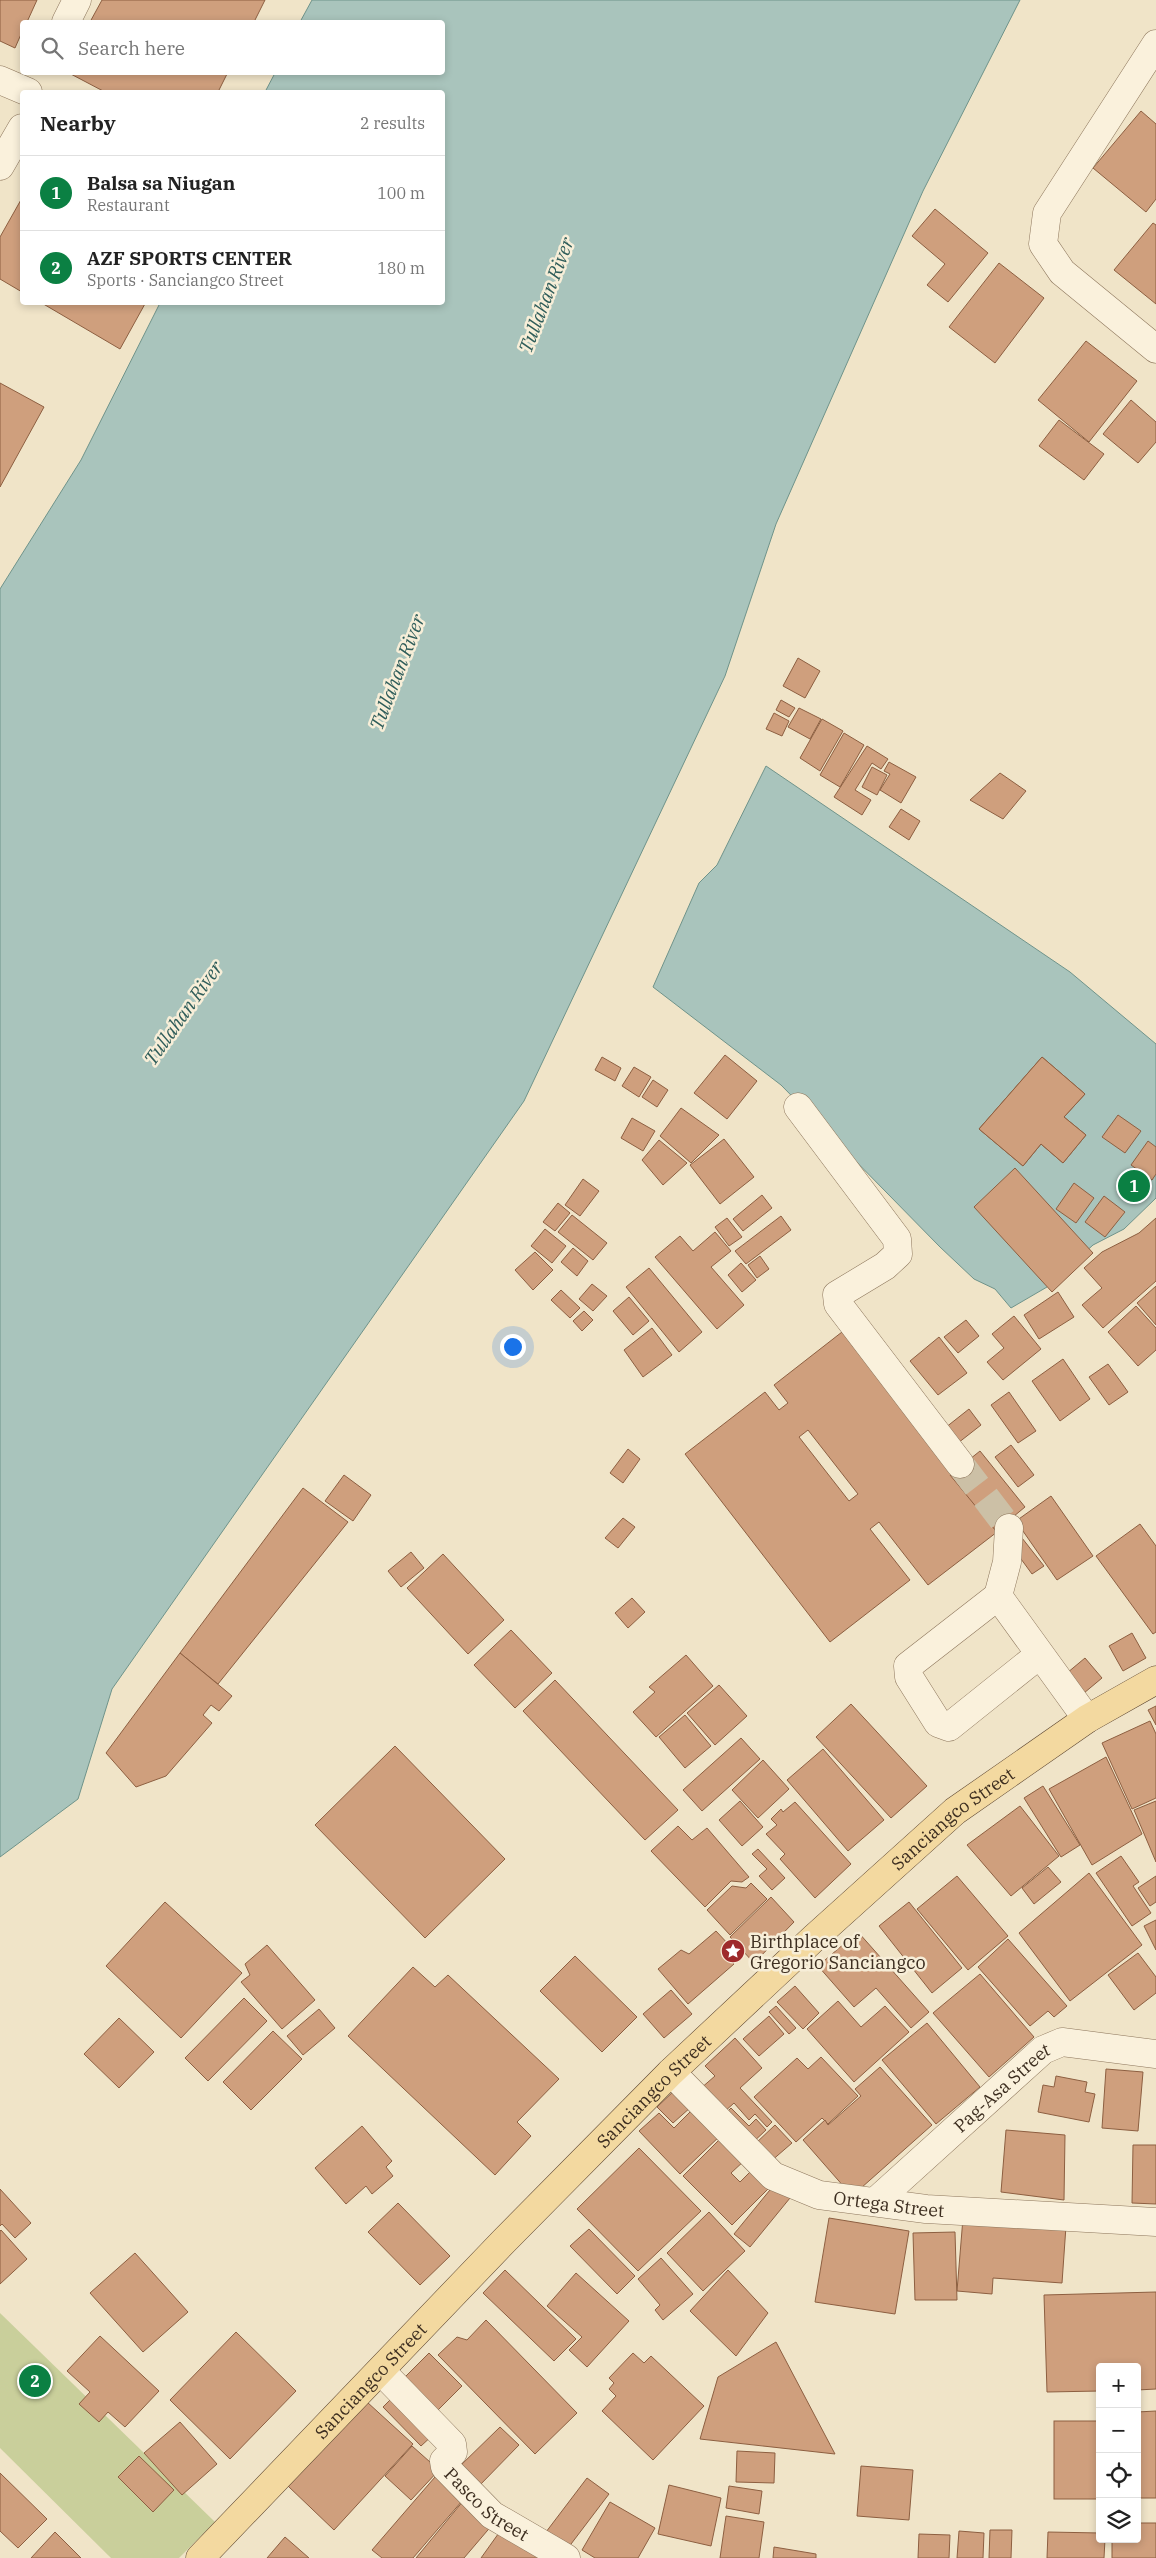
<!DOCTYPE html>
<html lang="en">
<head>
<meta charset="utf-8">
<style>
	:root { --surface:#fff; --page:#f2f2f2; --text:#222; --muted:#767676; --line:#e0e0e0; --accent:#0b8043 }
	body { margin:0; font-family:"IBM Plex Serif",serif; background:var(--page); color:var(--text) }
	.controls { position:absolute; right:15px; bottom:15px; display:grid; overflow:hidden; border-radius:5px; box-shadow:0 2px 8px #0003 }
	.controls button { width:45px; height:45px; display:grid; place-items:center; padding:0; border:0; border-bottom:1px solid var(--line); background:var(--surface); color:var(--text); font:25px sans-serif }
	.you { position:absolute; left:512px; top:1346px; width:18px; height:18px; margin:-12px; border:4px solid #fff; border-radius:50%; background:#1a73e8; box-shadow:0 0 0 8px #1a73e833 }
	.badge { display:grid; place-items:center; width:32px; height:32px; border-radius:50%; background:var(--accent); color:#fff; font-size:16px; font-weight:700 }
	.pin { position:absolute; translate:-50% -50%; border:2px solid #fff; box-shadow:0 1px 5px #0006 }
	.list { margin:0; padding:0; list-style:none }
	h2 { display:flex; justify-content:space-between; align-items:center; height:65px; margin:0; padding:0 20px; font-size:21px }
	h2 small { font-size:16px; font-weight:400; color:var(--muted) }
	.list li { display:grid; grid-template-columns:32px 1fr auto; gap:15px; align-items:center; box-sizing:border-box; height:75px; padding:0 20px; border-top:1px solid var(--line) }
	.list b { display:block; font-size:19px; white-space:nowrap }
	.list p { margin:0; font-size:16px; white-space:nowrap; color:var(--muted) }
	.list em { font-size:16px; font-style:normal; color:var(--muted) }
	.icon { flex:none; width:28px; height:28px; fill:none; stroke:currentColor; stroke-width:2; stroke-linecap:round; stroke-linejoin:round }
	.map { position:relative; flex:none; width:1156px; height:2558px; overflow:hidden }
	.search { position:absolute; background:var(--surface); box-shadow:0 2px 8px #0003; left:20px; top:20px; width:425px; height:55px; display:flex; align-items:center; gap:12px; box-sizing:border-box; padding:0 18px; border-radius:5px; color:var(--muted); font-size:19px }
	.panel { position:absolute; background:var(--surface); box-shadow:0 2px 8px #0003; left:20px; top:90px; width:425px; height:215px; border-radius:5px }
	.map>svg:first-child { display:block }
</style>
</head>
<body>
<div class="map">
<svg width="1156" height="2558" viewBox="0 0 1156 2558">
	<rect width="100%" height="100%" fill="#f0e4c8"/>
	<polygon fill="#c9cf9b" points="0,2313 215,2522 179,2558 111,2558 0,2448"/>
	<g fill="#a9c4bc" stroke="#6f938a">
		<polygon points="312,0 1020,0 923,191 776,524 725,676 524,1101 112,1689 78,1799 0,1857 0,589 81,460 160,303 442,302 442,92 265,92 275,73 442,72 442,22 300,22"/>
		<polygon points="766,766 1070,972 1156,1044 1156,1198 1124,1229 1093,1245 1047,1287 1011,1308 995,1289 974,1279 940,1247 781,1085 653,987 699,883 717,865"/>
	</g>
	<g fill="#cf9f7d" stroke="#8d5f41" fill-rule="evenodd">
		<polygon points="0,0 37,0 27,22 22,22 22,32 15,48 0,41"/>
		<polygon points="102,0 265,0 254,22 90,22"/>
		<polygon points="67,72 228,72 218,92 105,92"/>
		<polygon points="1141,111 1156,124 1156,199 1146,212 1093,168"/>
		<polygon points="22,198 22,292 0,279 0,237"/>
		<polygon points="935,209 988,253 948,302 927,285 945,264 912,236"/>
		<polygon points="1153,223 1156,225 1156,304 1114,270"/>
		<polygon points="999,263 1044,298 995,363 949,327"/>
		<polygon points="40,302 146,302 120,349"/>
		<polygon points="1086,341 1137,381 1089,442 1038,400"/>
		<polygon points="0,383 44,407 0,487"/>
		<polygon points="1131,400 1156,422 1156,442 1138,463 1103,434"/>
		<polygon points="1059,420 1104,454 1084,480 1039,446"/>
		<polygon points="798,658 820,671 805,698 783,686"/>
		<polygon points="781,700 795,708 789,717 776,710"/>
		<polygon points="799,708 821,719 810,739 788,727"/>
		<polygon points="774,713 789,721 782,736 766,729"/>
		<polygon points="822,719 843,731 820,771 800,758"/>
		<polygon points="844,733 864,745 840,787 820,775"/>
		<polygon points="867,746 888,759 881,769 872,763 855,790 871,800 862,815 834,797"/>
		<polygon points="889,762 916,777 901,803 880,790 890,774 884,771"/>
		<polygon points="872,767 887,775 877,795 862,787"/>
		<polygon points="1000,773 1026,791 1003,819 970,800"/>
		<polygon points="901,809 920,821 909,840 889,827"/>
		<polygon points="725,1055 757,1081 727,1119 694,1093"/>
		<polygon points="602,1057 621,1068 615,1081 595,1070"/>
		<polygon points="1042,1057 1085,1094 1064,1117 1086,1135 1063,1163 1041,1144 1023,1166 979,1129"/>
		<polygon points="1042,1057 1085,1094 1064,1117 1086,1135 1063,1163 1041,1144 1023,1166 979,1129"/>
		<polygon points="634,1067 651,1077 639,1097 622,1086"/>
		<polygon points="653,1080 668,1090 657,1107 642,1097"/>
		<polygon points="681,1108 719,1135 691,1163 660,1136"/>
		<polygon points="1118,1115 1141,1131 1125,1153 1102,1137"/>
		<polygon points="632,1118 655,1131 643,1151 621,1138"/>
		<polygon points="724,1139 754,1177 720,1204 690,1165"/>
		<polygon points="659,1140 687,1163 663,1185 642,1160"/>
		<polygon points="1148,1141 1156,1147 1156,1174 1152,1180 1131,1165"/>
		<polygon points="1015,1168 1093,1253 1052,1292 974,1207"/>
		<polygon points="583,1179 599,1191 580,1216 565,1205"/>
		<polygon points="1074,1183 1094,1198 1076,1223 1056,1209"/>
		<polygon points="762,1195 772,1208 743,1231 733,1219"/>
		<polygon points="1104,1196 1125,1212 1105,1237 1085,1222"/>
		<polygon points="558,1203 570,1213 555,1231 543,1222"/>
		<polygon points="572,1215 607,1243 593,1260 558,1232"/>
		<polygon points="781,1216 791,1230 746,1264 735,1251"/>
		<polygon points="727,1218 742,1237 729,1246 715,1227"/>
		<polygon points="1156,1218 1156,1281 1103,1328 1082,1305 1102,1288 1084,1268 1102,1252 1139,1233"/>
		<polygon points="545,1229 566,1246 552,1263 531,1246"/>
		<polygon points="715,1232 731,1251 711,1267 744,1305 717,1329 655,1257 680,1236 693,1251"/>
		<polygon points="573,1248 588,1261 577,1276 561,1262"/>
		<polygon points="535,1252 553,1270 533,1290 515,1270"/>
		<polygon points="760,1256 769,1269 757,1278 748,1265"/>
		<polygon points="741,1263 756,1280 742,1292 728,1275"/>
		<polygon points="649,1268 702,1332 679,1352 626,1287"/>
		<polygon points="592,1284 607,1296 593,1311 579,1299"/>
		<polygon points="1156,1286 1156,1325 1137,1303"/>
		<polygon points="561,1290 580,1308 570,1318 551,1300"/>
		<polygon points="1058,1292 1074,1317 1039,1339 1024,1315"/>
		<polygon points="629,1297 649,1321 633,1335 613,1311"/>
		<polygon points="1136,1306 1156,1328 1156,1350 1138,1366 1108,1332"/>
		<polygon points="584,1311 593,1320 582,1331 573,1321"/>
		<polygon points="1014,1316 1041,1349 1003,1380 987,1362 1004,1348 992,1334"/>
		<polygon points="966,1320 979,1336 958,1353 944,1337"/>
		<polygon points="652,1328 672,1355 643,1377 624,1350"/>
		<path d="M842,1332L997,1532L928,1585L879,1522L870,1529L910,1580L830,1642L685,1454L765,1392L779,1410L788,1403L774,1385ZM808,1430L858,1494L849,1501L799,1437Z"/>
		<polygon points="939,1337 967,1373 938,1395 910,1361"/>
		<polygon points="1063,1359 1090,1399 1060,1421 1032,1381"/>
		<polygon points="1108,1364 1128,1392 1109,1405 1089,1377"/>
		<polygon points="1009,1392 1036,1431 1018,1443 991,1405"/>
		<polygon points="969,1409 981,1425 958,1443 945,1428"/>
		<polygon points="1011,1445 1034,1475 1018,1487 995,1457"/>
		<polygon points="628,1449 640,1459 623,1483 610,1473"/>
		<polygon points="980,1451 1025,1507 996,1531 950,1475"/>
		<polygon points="344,1475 371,1495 353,1521 325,1501"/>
		<polygon points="303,1488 348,1522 218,1684 180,1653"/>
		<polygon points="1051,1496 1093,1556 1057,1580 1016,1521"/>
		<polygon points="623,1518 635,1527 618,1548 605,1538"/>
		<polygon points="1140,1524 1156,1546 1156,1632 1153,1634 1096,1556"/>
		<polygon points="1022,1538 1044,1566 1032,1574 1013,1548"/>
		<polygon points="411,1552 424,1568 401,1587 388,1571"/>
		<polygon points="443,1554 504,1620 468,1654 407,1588"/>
		<polygon points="632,1598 645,1612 628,1628 615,1613"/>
		<polygon points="511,1630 552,1673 515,1708 474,1665"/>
		<polygon points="1132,1633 1146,1658 1123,1671 1109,1646"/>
		<polygon points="180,1653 232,1696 219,1711 211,1705 203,1715 212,1723 166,1776 136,1787 106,1753"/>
		<polygon points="686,1655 713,1686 656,1737 633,1712 655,1692 649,1687"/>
		<polygon points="1085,1658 1102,1678 1084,1693 1067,1673"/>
		<polygon points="555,1680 678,1810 645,1840 523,1711"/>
		<polygon points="719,1685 747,1716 715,1745 687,1713"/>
		<polygon points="851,1704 927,1786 891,1818 816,1737"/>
		<polygon points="1156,1706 1156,1725 1148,1710"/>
		<polygon points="685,1715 711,1746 685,1768 659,1737"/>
		<polygon points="1150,1721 1156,1734 1156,1798 1132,1809 1102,1743"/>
		<polygon points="741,1738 760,1759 702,1811 683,1790"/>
		<polygon points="395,1746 505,1859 425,1938 315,1825"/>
		<polygon points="823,1749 884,1820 848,1851 787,1780"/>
		<polygon points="1106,1757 1142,1834 1092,1865 1049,1789"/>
		<polygon points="763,1760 789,1789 758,1818 732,1790"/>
		<polygon points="1043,1786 1080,1845 1061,1857 1024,1798"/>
		<polygon points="740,1801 763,1827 742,1846 719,1820"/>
		<polygon points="1156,1801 1156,1862 1134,1810"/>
		<polygon points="795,1802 851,1864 815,1898 780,1859 785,1854 766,1834 777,1825 771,1819 781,1809 783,1812"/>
		<polygon points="1020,1806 1059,1856 1011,1896 967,1845"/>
		<polygon points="678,1826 692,1840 707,1828 749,1877 742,1882 731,1881 705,1907 651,1851"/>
		<polygon points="758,1849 785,1878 772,1890 759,1876 767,1869 752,1854"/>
		<polygon points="1121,1856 1139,1882 1133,1886 1151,1913 1132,1926 1096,1873"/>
		<polygon points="1048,1867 1061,1882 1034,1904 1022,1888"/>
		<polygon points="1089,1873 1142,1945 1070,2001 1019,1933"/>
		<polygon points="957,1876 1008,1936 968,1970 917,1909"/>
		<polygon points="1156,1876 1156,1902 1150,1906 1138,1888"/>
		<polygon points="751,1883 767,1899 730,1935 707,1910 732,1886 746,1888"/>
		<polygon points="771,1897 794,1922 754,1963 730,1937"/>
		<polygon points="165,1902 242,1973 181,2038 106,1966"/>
		<polygon points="909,1902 962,1968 932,1993 879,1926"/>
		<polygon points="1156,1920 1156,1950 1144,1926"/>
		<polygon points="716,1931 730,1946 723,1952 734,1964 688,2004 658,1969 681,1950 689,1954"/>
		<polygon points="858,1932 929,2012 911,2028 876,1988 854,2007 818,1966"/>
		<polygon points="1008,1939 1067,2006 1054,2017 1048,2011 1030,2026 978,1967"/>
		<polygon points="267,1945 315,2000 282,2029 241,1982 250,1975 245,1964"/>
		<polygon points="1138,1953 1156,1977 1156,1993 1134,2010 1108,1975"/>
		<polygon points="575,1956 637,2017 602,2052 540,1991"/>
		<polygon points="413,1967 435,1987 448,1975 559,2079 517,2122 531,2136 495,2175 348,2036"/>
		<polygon points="980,1974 1034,2037 989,2077 933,2013"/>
		<polygon points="795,1986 819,2013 803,2029 777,2002"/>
		<polygon points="671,1990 692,2014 664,2038 643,2014"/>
		<polygon points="244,1998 267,2021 208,2081 185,2058"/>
		<polygon points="838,2001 861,2027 885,2006 909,2032 854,2082 807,2029"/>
		<polygon points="776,2006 796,2028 789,2034 769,2012"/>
		<polygon points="319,2009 335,2028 303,2055 287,2036"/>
		<polygon points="769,2016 784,2034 759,2056 743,2039"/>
		<polygon points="119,2018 154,2052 119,2088 84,2054"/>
		<polygon points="927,2023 980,2087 936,2124 882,2060"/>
		<polygon points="273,2031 302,2059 251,2110 223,2082"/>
		<polygon points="735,2038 762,2068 740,2088 772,2122 767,2127 755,2114 749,2120 734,2103 723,2113 700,2089 715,2076 705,2066"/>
		<polygon points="821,2057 858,2096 828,2124 822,2118 796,2142 754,2097 797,2058 808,2069"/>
		<polygon points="880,2067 932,2125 852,2196 803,2140 825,2120 828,2125 861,2096 855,2089"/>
		<polygon points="1106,2069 1143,2072 1138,2131 1102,2128"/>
		<polygon points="1056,2076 1087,2082 1085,2092 1095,2094 1089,2122 1038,2112 1043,2085 1054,2087"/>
		<polygon points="675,2090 691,2107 673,2123 657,2107"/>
		<polygon points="695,2107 722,2134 680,2174 639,2131 659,2113 674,2128"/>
		<polygon points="731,2108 749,2126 756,2119 766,2130 750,2145 723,2116"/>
		<polygon points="775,2125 792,2143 770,2162 754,2145"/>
		<polygon points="362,2126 392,2161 386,2167 393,2176 372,2194 366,2186 346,2204 315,2168"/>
		<polygon points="1006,2130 1065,2135 1064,2200 1001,2192"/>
		<polygon points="722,2137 745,2160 731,2173 740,2182 755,2167 773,2184 732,2225 683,2176"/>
		<polygon points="1133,2145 1156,2145 1156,2204 1132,2203"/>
		<polygon points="639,2148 701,2211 638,2271 577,2209"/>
		<polygon points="774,2185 790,2198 750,2247 734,2234"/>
		<polygon points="0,2189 31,2223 15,2238 2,2224 0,2226"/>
		<polygon points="398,2203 450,2256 420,2285 368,2232"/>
		<polygon points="709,2212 745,2251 703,2291 667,2253"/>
		<polygon points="829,2218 909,2231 895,2314 815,2302"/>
		<polygon points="963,2218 1066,2226 1062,2283 993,2278 992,2294 957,2291"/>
		<polygon points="589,2229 635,2276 617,2294 570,2246"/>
		<polygon points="1,2230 27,2259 0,2284 0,2231"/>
		<polygon points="955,2232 957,2300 915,2300 913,2233"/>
		<polygon points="135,2253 188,2312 143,2352 90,2293"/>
		<polygon points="661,2258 693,2294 663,2320 655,2310 660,2305 638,2279"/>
		<polygon points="505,2270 576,2339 554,2361 483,2293"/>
		<polygon points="728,2270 768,2313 736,2356 690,2311"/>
		<polygon points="576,2273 629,2321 587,2367 569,2350 582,2337 547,2306"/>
		<polygon points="1156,2292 1156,2389 1137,2390 1137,2367 1100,2367 1100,2391 1047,2392 1044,2295"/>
		<polygon points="486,2320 577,2413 535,2454 438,2355 457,2337 467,2340"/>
		<polygon points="236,2332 296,2391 230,2459 170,2400"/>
		<polygon points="100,2336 159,2391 125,2427 108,2412 99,2422 79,2404 90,2392 67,2371"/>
		<polygon points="776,2342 835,2454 700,2439 718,2377"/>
		<polygon points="429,2353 462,2386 430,2418 397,2385"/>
		<polygon points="633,2353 644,2363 651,2356 704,2406 653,2460 602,2411 616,2396 609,2389 614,2383 609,2378"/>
		<polygon points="396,2394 435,2433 421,2446 383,2407"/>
		<polygon points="367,2402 413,2444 334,2530 288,2486"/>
		<polygon points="1156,2411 1156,2498 1137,2498 1137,2412"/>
		<rect x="1054" y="2421" width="43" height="78"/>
		<polygon points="180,2422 217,2464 182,2495 144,2453"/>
		<polygon points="500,2427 519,2445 478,2487 459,2467"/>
		<polygon points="412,2446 439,2470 411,2500 385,2476"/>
		<polygon points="737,2451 775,2453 774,2483 736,2482"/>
		<polygon points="139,2456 174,2490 153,2512 118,2477"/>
		<polygon points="861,2466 913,2470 909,2520 857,2516"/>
		<polygon points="0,2473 47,2519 18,2548 0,2531"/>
		<polygon points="435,2477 462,2501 413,2558 382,2558 372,2550"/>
		<polygon points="587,2478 609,2494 568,2548 546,2532"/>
		<polygon points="669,2485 721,2498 711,2546 658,2534"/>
		<polygon points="729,2486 762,2491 759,2514 726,2508"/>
		<polygon points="464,2500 493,2524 464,2558 416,2558"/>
		<polygon points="610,2502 655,2528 638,2558 595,2558 582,2550"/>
		<polygon points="726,2516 764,2522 759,2558 720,2558"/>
		<polygon points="1137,2523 1156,2523 1156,2558 1112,2558 1112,2539 1137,2539"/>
		<polygon points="501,2530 540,2558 481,2558"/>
		<polygon points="990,2530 1012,2530 1011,2558 989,2558"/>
		<polygon points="959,2531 984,2533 983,2558 957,2558"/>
		<polygon points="55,2532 81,2558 31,2558"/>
		<polygon points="1048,2532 1100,2533 1100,2539 1105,2539 1104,2558 1047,2558"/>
		<polygon points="919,2534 950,2535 949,2558 918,2558"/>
		<polygon points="285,2537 309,2558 267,2558"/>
		<polygon points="774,2547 816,2554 816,2558 773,2558"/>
	</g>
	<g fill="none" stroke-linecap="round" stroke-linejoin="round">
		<polyline stroke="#ccc0a6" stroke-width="28" stroke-dasharray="28 14" stroke-linecap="butt" points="960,1464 1009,1528"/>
		<g stroke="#8d765c" stroke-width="29">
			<g id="minor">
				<polyline points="66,22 77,0"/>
				<polyline points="1156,44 1047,213 1043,244 1062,272 1156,349"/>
				<polyline points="0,80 28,92"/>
				<polyline points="0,166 22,128"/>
				<polyline points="798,1107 897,1239 898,1254 885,1266 837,1295 838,1304 960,1464"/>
				<polyline points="998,1596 1007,1562 1009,1528"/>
				<polyline points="1039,1655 949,1727 938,1723 909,1677 908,1666 998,1596 1087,1719"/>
				<path id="s1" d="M671,2072L773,2176L819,2195L926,2209L1156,2222"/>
				<path id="s2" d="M875,2202L1043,2050L1062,2042L1156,2054"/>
				<path id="s3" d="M381,2371L452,2444L453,2452L444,2461L445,2467L492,2515L566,2558"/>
			</g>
		</g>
		<g stroke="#5b4430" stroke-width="29">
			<g id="major">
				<path id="s4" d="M200,2558L504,2241L671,2072L814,1938L955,1811L1087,1719L1156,1680"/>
			</g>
		</g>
		<use href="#minor" stroke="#faf1dc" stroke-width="28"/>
		<use href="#major" stroke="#f3d9a0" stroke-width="28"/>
	</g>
	<defs>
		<g id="sight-disc" transform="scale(1.25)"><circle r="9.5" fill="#9e2a2b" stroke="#f7eed8"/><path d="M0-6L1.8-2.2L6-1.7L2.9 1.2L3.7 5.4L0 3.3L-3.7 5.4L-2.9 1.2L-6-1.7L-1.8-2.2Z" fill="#fff"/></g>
	</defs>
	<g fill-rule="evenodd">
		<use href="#sight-disc" x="733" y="1951"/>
	</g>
	<g text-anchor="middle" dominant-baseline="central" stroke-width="5" stroke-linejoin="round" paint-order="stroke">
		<g font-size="18" fill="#3d2e20" stroke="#f7eed8">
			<text stroke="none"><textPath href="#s4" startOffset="1056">Sanciangco Street</textPath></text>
			<text stroke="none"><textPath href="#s2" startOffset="171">Pag-Asa Street</textPath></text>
			<text stroke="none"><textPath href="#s4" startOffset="651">Sanciangco Street</textPath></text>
			<text stroke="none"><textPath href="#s1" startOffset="266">Ortega Street</textPath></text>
			<text stroke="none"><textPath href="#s4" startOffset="246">Sanciangco Street</textPath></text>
			<text stroke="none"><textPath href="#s3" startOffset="185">Pasco Street</textPath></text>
		</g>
		<g font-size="18" fill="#3d2e20" stroke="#f7eed8" text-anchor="start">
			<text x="750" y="1941">Birthplace of<tspan x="750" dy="21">Gregorio Sanciangco</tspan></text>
		</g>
		<g font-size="19" font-style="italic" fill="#2f5d5a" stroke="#f7eed8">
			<text transform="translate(546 295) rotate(-69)">Tullahan River</text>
			<text transform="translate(397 672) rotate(-69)">Tullahan River</text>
			<text transform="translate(183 1013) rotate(-55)">Tullahan River</text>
		</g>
	</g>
</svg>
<div class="controls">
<button>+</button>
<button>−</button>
<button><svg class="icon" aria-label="locate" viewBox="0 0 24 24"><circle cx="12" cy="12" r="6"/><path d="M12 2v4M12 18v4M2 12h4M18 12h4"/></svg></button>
<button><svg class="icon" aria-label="layers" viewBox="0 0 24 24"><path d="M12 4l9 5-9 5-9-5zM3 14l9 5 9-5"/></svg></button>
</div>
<div class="you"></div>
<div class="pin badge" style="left:1134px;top:1186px">1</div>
<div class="pin badge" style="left:35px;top:2381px">2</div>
<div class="search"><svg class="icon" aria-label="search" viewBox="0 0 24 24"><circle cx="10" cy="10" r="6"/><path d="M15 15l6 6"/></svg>Search here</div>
<section class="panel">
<h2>Nearby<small>2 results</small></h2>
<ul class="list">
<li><span class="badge">1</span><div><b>Balsa sa Niugan</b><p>Restaurant</p></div><em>100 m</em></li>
<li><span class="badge">2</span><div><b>AZF SPORTS CENTER</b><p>Sports · Sanciangco Street</p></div><em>180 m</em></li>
</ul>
</section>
</div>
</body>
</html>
